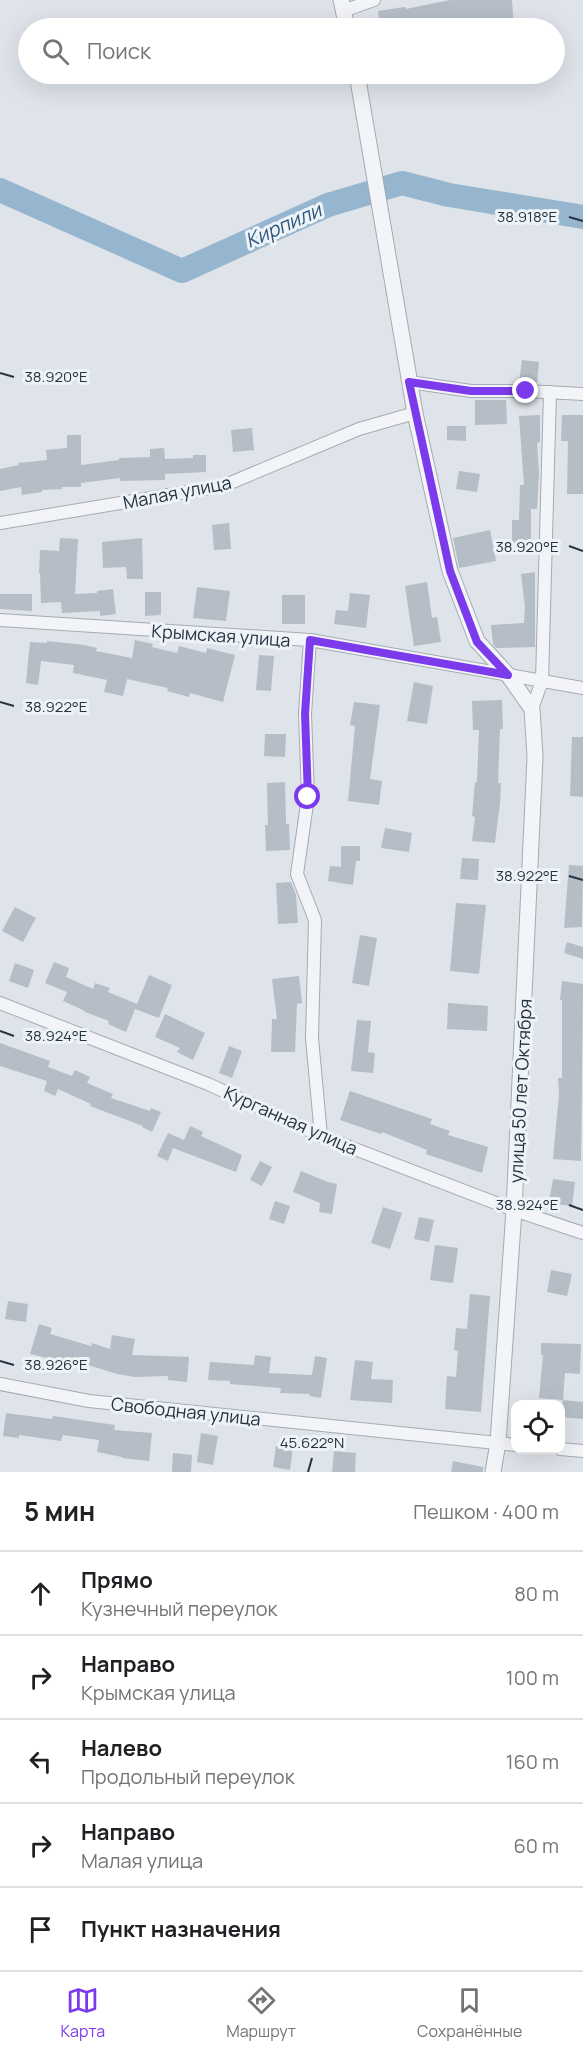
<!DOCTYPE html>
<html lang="ru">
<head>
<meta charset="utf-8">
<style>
	:root { --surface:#fff; --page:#f6f6f6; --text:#202124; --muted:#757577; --line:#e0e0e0; --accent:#7c3aed }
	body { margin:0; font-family:Manrope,sans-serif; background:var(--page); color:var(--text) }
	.controls { position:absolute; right:18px; bottom:18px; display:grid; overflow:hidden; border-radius:12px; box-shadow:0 6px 24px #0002 }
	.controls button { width:54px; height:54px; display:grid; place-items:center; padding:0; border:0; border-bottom:2px solid var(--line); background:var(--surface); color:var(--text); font:30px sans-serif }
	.stop { position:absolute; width:18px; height:18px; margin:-14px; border:4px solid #7c3aed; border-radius:50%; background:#fff }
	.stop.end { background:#7c3aed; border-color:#fff; box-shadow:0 2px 6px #0008 }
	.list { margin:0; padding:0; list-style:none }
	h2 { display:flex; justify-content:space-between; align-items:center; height:78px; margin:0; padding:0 24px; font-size:26px }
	h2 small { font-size:20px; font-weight:400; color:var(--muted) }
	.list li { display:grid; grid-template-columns:39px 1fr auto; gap:18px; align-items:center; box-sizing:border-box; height:84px; padding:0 24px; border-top:2px solid var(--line) }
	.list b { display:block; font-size:22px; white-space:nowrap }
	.list p { margin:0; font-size:20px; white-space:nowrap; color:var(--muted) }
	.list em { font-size:20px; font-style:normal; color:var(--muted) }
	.icon { flex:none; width:33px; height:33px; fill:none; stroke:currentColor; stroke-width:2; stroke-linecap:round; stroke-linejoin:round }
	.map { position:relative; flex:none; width:583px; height:1472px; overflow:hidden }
	.search { position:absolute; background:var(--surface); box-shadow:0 6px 24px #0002; left:18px; right:18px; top:18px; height:66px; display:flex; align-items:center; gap:15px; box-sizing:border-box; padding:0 21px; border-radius:33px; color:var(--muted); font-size:22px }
	.sheet { height:498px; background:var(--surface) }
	nav { display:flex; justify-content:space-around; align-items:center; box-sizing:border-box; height:84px; border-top:2px solid var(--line); background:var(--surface); font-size:16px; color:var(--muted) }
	nav a { display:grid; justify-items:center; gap:3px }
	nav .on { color:var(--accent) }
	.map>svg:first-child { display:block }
</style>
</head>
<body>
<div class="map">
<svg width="583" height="1472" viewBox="0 0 583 1472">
	<rect width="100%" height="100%" fill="#dfe4ea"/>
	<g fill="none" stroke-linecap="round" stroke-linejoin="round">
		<polyline stroke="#96b5ce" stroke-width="24" points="0,190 182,271 328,205 402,183 449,195 583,217"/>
	</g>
	<g fill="#b5bdc7">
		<polygon points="450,0 512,0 514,28 455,28 455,25 436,28 389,28 389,25 380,26 378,11 405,7 406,9"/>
		<polygon points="522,360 539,362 537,383 519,383"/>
		<polygon points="475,400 506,400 507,424 475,425"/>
		<polygon points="540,415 540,442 537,443 539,473 537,509 531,509 531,544 512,545 512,520 519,520 520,485 524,485 519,416"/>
		<polygon points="562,415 583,415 583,494 567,494 568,441 561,441"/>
		<polygon points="447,426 466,426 466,441 447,440"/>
		<polygon points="252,428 254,450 233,452 231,430"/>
		<polygon points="67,435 81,435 81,465 119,460 119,458 150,457 150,449 164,448 165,459 193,458 193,455 206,455 206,472 165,474 165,480 120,481 120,478 81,483 81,487 62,487 62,489 42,490 42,492 22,495 21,487 0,491 0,469 19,465 18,463 47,460 46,450 67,448"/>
		<polygon points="459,471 480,474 477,492 456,489"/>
		<polygon points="229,523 231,549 214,550 212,525"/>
		<polygon points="490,530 496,561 459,568 453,538"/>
		<polygon points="60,538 78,539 75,594 97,593 97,591 113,589 116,614 100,616 100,611 62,613 61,602 41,603 40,573 39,573 40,550 59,551"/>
		<polygon points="142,538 143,579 127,579 126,567 103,568 102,542"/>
		<polygon points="535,572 535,647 496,648 493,644 491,625 524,623 525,607 521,574"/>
		<polygon points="427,582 432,618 437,617 441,642 414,646 405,586"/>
		<polygon points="197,587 230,591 226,621 193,618"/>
		<polygon points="145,592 161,592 161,615 145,616"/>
		<polygon points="350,593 370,595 366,628 334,624 336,610 348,611"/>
		<polygon points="0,594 32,594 32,611 0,609"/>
		<rect x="282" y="595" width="23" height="29"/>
		<polygon points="135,640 153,644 152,647 177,653 179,646 206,653 207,648 235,655 223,702 190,693 189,697 167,691 168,688 127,679 123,696 104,692 107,680 73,673 74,665 41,661 38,685 26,683 30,642 47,643 47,641 84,645 97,648 96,651 132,658"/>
		<polygon points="259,655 274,656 271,691 256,690"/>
		<polygon points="414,682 433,686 427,724 407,721"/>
		<polygon points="502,700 503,729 500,729 498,783 501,783 500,803 495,843 472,841 475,817 472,816 475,782 477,782 479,730 473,730 472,701"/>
		<polygon points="354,702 380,705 370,779 382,781 379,805 348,801 355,726 350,725"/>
		<polygon points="265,734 286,734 285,757 264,756"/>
		<polygon points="572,737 583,737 583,797 570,796"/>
		<polygon points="285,782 286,824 289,824 290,850 266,851 265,825 268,825 267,783"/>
		<polygon points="385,828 412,833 409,852 381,848"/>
		<polygon points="341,846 360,846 360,861 356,861 353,885 328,881 330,866 341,867"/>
		<polygon points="462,858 479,859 478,880 460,879"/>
		<polygon points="569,865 583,866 582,927 564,928"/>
		<polygon points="291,882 296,895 298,923 278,924 276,883"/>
		<polygon points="456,903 486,905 479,974 450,971"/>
		<polygon points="15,907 36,918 23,942 2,931"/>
		<polygon points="360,935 377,938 369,986 352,983"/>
		<polygon points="567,942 583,947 583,959 564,953"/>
		<polygon points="54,962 69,968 66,977 93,989 95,983 110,988 108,992 137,1004 149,975 172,985 159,1018 135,1009 126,1032 108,1024 109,1021 85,1012 85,1011 63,1001 67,992 45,983"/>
		<polygon points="15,963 34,970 28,988 9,981"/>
		<polygon points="299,976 302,1003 297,1004 295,1052 271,1052 272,1019 277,1019 272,979"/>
		<polygon points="562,981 583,984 581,1161 553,1159 559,1094 558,1078 562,1078 562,1000 560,1000"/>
		<polygon points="448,1003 488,1006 487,1031 447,1029"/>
		<polygon points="165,1014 205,1033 193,1060 177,1052 180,1048 155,1037"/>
		<polygon points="357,1020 371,1021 368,1052 375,1053 373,1073 351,1071"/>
		<polygon points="0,1043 50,1061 48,1067 72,1076 75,1070 90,1077 87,1083 113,1094 111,1098 150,1111 151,1108 161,1112 152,1132 142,1127 143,1126 90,1106 91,1104 58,1089 55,1096 44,1091 47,1081 0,1066"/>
		<polygon points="229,1046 242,1051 232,1078 219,1073"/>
		<polygon points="350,1091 432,1119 430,1124 450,1131 448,1135 488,1147 482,1173 426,1154 427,1150 382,1132 381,1134 340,1120"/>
		<polygon points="190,1126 203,1132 201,1136 242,1155 236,1172 173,1148 168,1161 157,1156 168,1133 184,1140"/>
		<polygon points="260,1161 272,1167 262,1186 250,1180"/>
		<polygon points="301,1171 328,1182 337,1184 332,1214 319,1212 320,1203 293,1192"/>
		<polygon points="553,1179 575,1182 572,1206 549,1203"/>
		<polygon points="275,1201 290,1206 284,1224 269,1219"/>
		<polygon points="383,1207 402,1213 390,1249 371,1243"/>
		<polygon points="419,1217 434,1220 429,1242 414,1239"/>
		<polygon points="435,1245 458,1248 453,1283 430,1280"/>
		<polygon points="551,1270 572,1274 567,1296 547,1292"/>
		<polygon points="470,1294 490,1296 481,1412 445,1409 447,1376 456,1377 458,1351 454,1350 456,1328 467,1329"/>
		<polygon points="8,1301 28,1304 26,1322 5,1319"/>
		<polygon points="39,1324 52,1328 50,1334 91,1346 92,1343 110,1349 112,1335 135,1339 132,1355 189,1357 187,1382 168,1380 168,1376 135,1377 117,1374 75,1361 74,1364 30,1354"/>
		<polygon points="541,1343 581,1344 580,1374 565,1373 563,1400 539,1398 543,1355 541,1355"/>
		<polygon points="255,1355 271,1357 269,1373 312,1375 315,1356 327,1358 321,1398 309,1396 310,1394 280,1393 281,1388 230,1384 230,1381 208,1380 210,1362 254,1365"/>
		<polygon points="355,1360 373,1362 371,1379 393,1380 392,1403 350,1400"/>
		<polygon points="563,1400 583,1402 583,1419 561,1417"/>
		<polygon points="6,1413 52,1419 53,1416 115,1425 114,1430 152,1433 149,1461 122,1458 122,1457 97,1452 99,1440 63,1435 61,1441 19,1435 19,1438 3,1436"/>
		<polygon points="201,1433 218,1436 213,1465 197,1462"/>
		<polygon points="276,1446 293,1448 290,1470 273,1467"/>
		<polygon points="334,1451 356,1453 355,1472 332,1472"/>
		<polygon points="173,1453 192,1455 191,1472 172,1472"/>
		<polygon points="453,1461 483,1467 483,1472 451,1472"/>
	</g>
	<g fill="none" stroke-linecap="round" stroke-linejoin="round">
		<g stroke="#a4abb4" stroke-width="14">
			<g id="minor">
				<polyline points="343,11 374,0"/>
				<polyline points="409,382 471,391 526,391 583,394"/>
				<polyline points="0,523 223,486 359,429 415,413"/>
				<polyline points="0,620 310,640 583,688"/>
				<polyline points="310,640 305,714 308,797 297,874 315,920 312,1038 321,1136"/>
				<polyline points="532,709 542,681 550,392"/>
				<polyline points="0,1003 208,1084 321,1136 514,1210 583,1233"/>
				<polyline points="0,1384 89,1401 516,1445"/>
				<polyline points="560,1449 583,1451"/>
			</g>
		</g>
		<g stroke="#a4abb4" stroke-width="17">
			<g id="tertiary">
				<polyline points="341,0 347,28"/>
				<polyline points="357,74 415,413 450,571 477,641 508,675 532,709 535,757 514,1210 498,1443 493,1472"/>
			</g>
		</g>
		<use href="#minor" stroke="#f2f4f7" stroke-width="12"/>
		<use href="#tertiary" stroke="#f2f4f7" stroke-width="15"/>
	</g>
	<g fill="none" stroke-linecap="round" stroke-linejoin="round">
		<polyline stroke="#7c3aed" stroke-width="8" points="308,797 305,714 310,640 508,675 477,642 450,571 409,382 471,391 526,391"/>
	</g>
	<path fill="none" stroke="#263342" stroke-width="2" d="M569,217L583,221M0,373L14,377M569,546L583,551M0,702L14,706M569,876L583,880M0,1031L14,1036M569,1205L583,1210M0,1361L14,1365M308,1472L312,1458"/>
	<g text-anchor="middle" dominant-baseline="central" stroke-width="6" stroke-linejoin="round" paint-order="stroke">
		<g font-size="18" fill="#263342" stroke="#eef3f7">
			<text transform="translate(177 492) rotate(-11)">Малая улица</text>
			<text transform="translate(221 635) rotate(4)">Крымская улица</text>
			<text transform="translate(520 1091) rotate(-87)">улица 50 лет Октября</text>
			<text transform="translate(291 1120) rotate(24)">Курганная улица</text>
			<text transform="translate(186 1411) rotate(6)">Свободная улица</text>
		</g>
		<g font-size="20" font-style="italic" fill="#2c557b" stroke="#eef3f7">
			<text transform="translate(283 225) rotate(-24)">Кирпили</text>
		</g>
	</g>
	<g font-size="15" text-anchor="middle" fill="#263342" stroke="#eef3f7" stroke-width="6" stroke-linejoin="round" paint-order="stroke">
		<text x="527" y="222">38.918°E</text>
		<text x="56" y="382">38.920°E</text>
		<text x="527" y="552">38.920°E</text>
		<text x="56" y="712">38.922°E</text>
		<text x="527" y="881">38.922°E</text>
		<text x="56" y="1041">38.924°E</text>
		<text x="527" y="1210">38.924°E</text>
		<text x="56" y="1370">38.926°E</text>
		<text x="312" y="1448">45.622°N</text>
	</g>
</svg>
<div class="controls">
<button><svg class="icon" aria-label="locate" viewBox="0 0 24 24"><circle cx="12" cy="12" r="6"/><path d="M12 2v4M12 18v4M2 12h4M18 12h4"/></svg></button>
</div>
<div class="stop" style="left:308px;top:797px"></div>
<div class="stop end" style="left:526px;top:391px"></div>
<div class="search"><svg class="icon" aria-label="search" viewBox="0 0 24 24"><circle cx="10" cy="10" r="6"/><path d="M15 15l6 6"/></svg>Поиск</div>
</div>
<section class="sheet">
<h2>5 мин<small>Пешком · 400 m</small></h2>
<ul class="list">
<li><svg class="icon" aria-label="ahead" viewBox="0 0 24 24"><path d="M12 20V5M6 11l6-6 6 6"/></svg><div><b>Прямо</b><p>Кузнечный переулок</p></div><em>80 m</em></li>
<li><svg class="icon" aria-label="right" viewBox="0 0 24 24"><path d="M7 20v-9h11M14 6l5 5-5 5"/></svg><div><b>Направо</b><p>Крымская улица</p></div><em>100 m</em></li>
<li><svg class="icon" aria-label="left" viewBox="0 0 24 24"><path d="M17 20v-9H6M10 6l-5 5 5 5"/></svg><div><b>Налево</b><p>Продольный переулок</p></div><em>160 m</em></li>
<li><svg class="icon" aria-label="right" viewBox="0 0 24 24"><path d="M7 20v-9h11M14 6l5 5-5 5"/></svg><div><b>Направо</b><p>Малая улица</p></div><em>60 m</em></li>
<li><svg class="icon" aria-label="arrive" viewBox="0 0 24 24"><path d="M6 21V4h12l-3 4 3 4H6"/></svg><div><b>Пункт назначения</b></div></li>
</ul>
</section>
<nav>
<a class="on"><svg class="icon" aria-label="map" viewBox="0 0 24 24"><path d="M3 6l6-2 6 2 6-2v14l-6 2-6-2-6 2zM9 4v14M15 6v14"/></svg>Карта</a>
<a><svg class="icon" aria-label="directions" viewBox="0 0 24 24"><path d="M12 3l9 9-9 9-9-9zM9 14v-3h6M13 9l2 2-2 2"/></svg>Маршрут</a>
<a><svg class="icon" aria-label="saved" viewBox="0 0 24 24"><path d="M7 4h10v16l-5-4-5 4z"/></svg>Сохранённые</a>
</nav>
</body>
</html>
